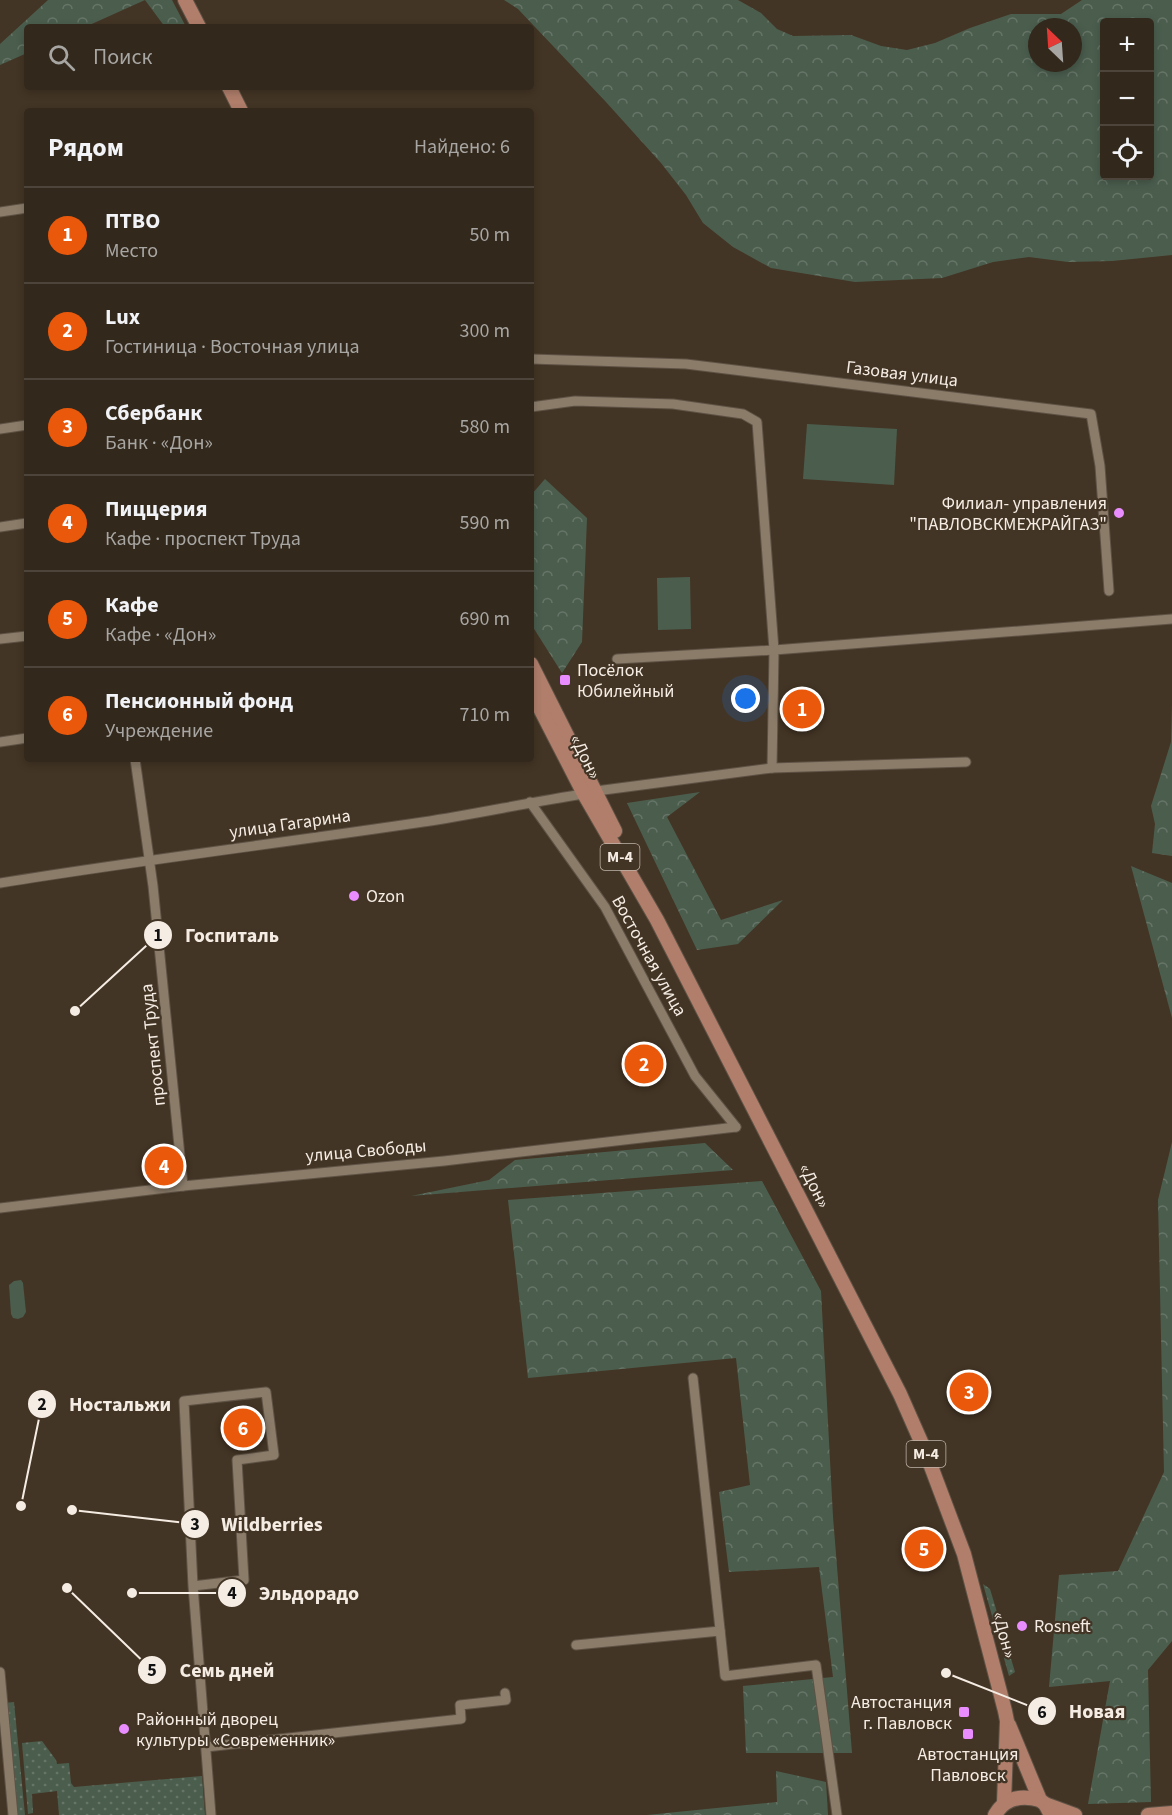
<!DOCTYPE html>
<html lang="ru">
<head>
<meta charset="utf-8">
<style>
	:root { --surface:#32281c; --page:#3a3025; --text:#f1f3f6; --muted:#a8a6a3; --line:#4d443b; --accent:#ea580c }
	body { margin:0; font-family:"Source Sans 3",sans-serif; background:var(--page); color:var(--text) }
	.controls { position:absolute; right:18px; top:18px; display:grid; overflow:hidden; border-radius:6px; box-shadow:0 3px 9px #0003 }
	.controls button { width:54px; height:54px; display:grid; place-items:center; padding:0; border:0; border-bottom:2px solid var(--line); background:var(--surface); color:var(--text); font:30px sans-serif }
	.compass { position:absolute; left:1028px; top:18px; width:54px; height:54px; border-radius:50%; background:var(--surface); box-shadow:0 3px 9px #0003; rotate:335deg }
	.you { position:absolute; left:746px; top:699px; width:21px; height:21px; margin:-15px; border:4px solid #fff; border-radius:50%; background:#1a73e8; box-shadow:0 0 0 9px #1a73e833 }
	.badge { display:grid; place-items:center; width:39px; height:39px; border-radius:50%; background:var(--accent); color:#fff; font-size:20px; font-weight:700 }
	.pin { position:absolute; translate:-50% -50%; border:3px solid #fff; box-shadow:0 2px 6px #0006 }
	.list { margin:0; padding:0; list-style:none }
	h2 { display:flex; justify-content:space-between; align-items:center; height:78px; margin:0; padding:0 24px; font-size:26px }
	h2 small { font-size:20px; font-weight:400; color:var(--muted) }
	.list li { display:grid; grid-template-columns:39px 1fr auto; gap:18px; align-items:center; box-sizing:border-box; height:96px; padding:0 24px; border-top:2px solid var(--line) }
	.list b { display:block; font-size:22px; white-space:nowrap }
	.list p { margin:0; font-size:20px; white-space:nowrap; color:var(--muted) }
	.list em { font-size:20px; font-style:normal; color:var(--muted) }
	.icon { flex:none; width:33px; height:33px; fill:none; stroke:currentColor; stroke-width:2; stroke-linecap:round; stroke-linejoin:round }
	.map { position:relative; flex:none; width:1172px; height:1815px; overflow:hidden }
	.search { position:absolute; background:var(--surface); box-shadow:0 3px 9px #0003; left:24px; top:24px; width:510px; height:66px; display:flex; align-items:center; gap:15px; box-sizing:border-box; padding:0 21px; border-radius:6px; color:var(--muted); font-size:22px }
	.panel { position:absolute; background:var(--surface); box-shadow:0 3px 9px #0003; left:24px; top:108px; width:510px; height:654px; border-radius:6px }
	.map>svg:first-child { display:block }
</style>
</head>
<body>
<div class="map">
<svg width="1172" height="1815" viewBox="0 0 1172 1815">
	<defs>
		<pattern id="green-dots" width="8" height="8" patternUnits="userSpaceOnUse" patternTransform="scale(1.5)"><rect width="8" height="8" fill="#4b5e4e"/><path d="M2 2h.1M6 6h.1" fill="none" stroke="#667567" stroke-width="1.8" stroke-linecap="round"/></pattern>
		<pattern id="forest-crowns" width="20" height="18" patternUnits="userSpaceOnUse" patternTransform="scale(1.5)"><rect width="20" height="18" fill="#4b5e4e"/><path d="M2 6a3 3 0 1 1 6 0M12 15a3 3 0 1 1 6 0" fill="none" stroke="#667567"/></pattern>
	</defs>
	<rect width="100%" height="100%" fill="#433525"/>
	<g fill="url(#green-dots)">
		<polygon points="983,1584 990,1589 1015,1672 1009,1676"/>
		<polygon points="14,1702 25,1815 15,1815 5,1703"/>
		<polygon points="42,1741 56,1760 57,1764 69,1763 71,1783 74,1787 202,1776 205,1815 59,1815 57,1791 32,1794 33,1813 28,1814 22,1743"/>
	</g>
	<g fill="url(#forest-crowns)" fill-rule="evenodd">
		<polygon points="48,0 172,0 186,27 165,27 145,0 85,27 27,27 27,53 0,65 0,44"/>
		<path d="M504,0H738L761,13L777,29L793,36L851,35L881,46L907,50L935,43L970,28L1011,14H1061L1082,0H1172V255L1112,261L1068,262L1029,257L993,262L942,278L855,282L771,268L733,247L703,223L686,195L661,163L606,102L518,9ZM1104,22H1150V176H1104ZM1037,27H1073V63H1037Z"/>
		<polygon points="545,479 587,518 582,642 562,673 531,624 531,495"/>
		<polygon points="1172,705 1172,856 1152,853 1155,824 1151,806 1171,742"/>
		<polygon points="700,792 667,817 721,920 783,900 738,944 697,950 627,803"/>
		<polygon points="1131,866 1172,883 1172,1018"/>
		<polygon points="1172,1142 1172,1641 1148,1670 1151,1802 1088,1804 1110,1681 1049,1687 1059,1575 1118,1571 1164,1472 1158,1200"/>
		<polygon points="705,1143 733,1170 411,1196 489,1180 515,1160"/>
		<polygon points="762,1181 821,1291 833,1517 852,1753 746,1753 743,1686 833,1677 819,1567 729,1572 719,1492 750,1485 736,1358 528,1378 508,1200"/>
		<polygon points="776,1771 826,1782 828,1815 647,1815 777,1802"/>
	</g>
	<g fill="#4b5e4e">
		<polygon points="807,424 897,429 894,485 803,479"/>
		<polygon points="690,577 691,629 658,630 657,578"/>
		<polygon points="21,1280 23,1283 26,1312 23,1317 18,1319 13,1318 11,1314 9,1285 14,1281"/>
	</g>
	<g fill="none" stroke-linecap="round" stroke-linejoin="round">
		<g stroke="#5e5245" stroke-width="11">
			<g id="street">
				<polyline points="0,212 27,208"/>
				<polyline points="531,359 686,364 1091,414 1100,466 1109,591"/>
				<polyline points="531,407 575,401 673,404 743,414 757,422 774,650 772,768"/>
				<polyline points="0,429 27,425"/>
				<polyline points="0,527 27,523"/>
				<polyline points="0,639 27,636"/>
				<polyline points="617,659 774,650 1172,619"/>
				<polyline points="0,742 27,738"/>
				<polyline points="135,759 153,886 183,1186"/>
				<polyline points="596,791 772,768 966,762"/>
				<polyline points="530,802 605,907 695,1076 736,1127"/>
				<path d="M0,883C141,860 282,843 423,822C477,814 530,802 584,794"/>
				<polyline points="0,1208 183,1186 444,1161 736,1127"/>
				<polyline points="693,1378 725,1676 816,1665 837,1815"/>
				<polyline points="193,1586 244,1580 237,1460 274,1455 266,1392 184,1401 193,1586 211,1815"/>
				<polyline points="576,1645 720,1631"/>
				<polyline points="0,1672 13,1815"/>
				<polyline points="206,1747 461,1719 460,1705 506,1700 505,1693"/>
			</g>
		</g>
		<g stroke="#5e5245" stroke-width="16">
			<g id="primary">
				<polyline points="185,0 199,27"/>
				<polyline points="229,87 241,111"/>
				<polyline points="531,664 615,831"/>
				<polyline points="531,691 584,794 657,920 900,1394 926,1453 964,1554 1005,1711 1007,1721 1004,1803"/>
				<polyline points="1009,1725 1040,1800 1045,1804 1051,1815"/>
				<polyline points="1045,1804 1075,1815"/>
				<path d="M995,1815C1005,1797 1022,1795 1040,1800"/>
				<polyline points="1148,1815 1172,1813"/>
			</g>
		</g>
		<use href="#street" stroke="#8b7c6a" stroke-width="9"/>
		<use href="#primary" stroke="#b07e6b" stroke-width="14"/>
	</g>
	<g fill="#e98dfe" stroke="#433525" stroke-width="2">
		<circle cx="1119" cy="513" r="6"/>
		<rect x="559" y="674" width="12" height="12" rx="3"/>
		<circle cx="354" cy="896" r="6"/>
		<circle cx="1022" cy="1626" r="6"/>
		<rect x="958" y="1706" width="12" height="12" rx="3"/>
		<circle cx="124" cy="1729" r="6"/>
		<rect x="962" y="1728" width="12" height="12" rx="3"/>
	</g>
	<g text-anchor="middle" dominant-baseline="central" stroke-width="4.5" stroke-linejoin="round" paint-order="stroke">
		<g fill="#433525" stroke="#c0b5aa" stroke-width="1.5">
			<rect x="600.5" y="844" width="39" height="26" rx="4.5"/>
			<rect x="906.5" y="1441" width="39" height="26" rx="4.5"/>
		</g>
		<g font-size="16" font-weight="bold" fill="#f5ece3">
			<text x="620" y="857">М-4</text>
			<text x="926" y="1454">М-4</text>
		</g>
		<g font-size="18" fill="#f5ece3" stroke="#433525">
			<text transform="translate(902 374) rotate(7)">Газовая улица</text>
			<text transform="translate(585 757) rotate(63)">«Дон»</text>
			<text transform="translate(290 824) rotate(-8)">улица Гагарина</text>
			<text transform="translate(649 956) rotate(61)">Восточная улица</text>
			<text transform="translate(153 1045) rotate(-96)">проспект Труда</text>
			<text transform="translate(366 1151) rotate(-5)">улица Свободы</text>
			<text transform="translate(814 1186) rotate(63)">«Дон»</text>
			<text transform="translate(1004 1635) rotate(75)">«Дон»</text>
		</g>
		<g font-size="18" fill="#f5ece3" stroke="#433525" text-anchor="start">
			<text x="1107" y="503" text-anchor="end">Филиал- управления<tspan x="1107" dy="21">"ПАВЛОВСКМЕЖРАЙГАЗ"</tspan></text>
			<text x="577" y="670">Посёлок<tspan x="577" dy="21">Юбилейный</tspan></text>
			<text x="366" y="896">Ozon</text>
			<text x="1034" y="1626">Rosneft</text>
			<text x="952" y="1702" text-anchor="end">Автостанция<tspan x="952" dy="21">г. Павловск</tspan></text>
			<text x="136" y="1719">Районный дворец<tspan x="136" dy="21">культуры «Современник»</tspan></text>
			<text x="968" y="1754" text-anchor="middle">Автостанция<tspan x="968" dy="21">Павловск</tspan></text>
		</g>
	</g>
	<path fill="none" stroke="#f5ece3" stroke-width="2" d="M75 1011L158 935M21 1506L42 1404M72 1510L195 1524M132 1593L232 1593M67 1588L152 1670M946 1673L1042 1711"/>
	<g fill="#f5ece3" stroke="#433525" stroke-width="2">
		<circle cx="75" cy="1011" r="6"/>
		<circle cx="21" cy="1506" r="6"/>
		<circle cx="72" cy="1510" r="6"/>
		<circle cx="132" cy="1593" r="6"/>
		<circle cx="67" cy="1588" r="6"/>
		<circle cx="946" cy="1673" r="6"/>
		<circle cx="158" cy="935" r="15"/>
		<circle cx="42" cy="1404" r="15"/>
		<circle cx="195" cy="1524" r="15"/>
		<circle cx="232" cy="1593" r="15"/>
		<circle cx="152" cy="1670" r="15"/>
		<circle cx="1042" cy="1711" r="15"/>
	</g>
	<g font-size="18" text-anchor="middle" font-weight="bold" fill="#111">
		<text x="158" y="941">1</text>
		<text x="42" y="1410">2</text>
		<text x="195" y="1530">3</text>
		<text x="232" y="1599">4</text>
		<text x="152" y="1676">5</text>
		<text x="1042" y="1718">6</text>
	</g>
	<g font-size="20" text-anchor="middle" font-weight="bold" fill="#f5ece3" stroke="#433525" stroke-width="4.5" stroke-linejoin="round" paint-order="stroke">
		<text x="232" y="942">Госпиталь</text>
		<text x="120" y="1411">Ностальжи</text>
		<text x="272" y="1531">Wildberries</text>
		<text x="309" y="1600">Эльдорадо</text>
		<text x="227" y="1677">Семь дней</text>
		<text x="1097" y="1718">Новая</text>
	</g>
</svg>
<div class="controls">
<button>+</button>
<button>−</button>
<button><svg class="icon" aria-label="locate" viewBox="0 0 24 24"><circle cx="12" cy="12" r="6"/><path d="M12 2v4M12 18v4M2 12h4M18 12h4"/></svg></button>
</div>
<svg class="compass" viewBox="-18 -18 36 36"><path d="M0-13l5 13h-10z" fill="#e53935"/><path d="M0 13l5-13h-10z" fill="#a8a6a3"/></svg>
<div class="you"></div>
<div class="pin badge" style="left:802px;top:709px">1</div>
<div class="pin badge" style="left:644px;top:1064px">2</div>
<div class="pin badge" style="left:969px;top:1392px">3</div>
<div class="pin badge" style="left:164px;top:1166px">4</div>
<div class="pin badge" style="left:924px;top:1549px">5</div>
<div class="pin badge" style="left:243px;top:1428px">6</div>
<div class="search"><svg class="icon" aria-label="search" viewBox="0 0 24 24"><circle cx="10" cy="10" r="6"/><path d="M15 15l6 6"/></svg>Поиск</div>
<section class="panel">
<h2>Рядом<small>Найдено: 6</small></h2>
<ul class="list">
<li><span class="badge">1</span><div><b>ПТВО</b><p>Место</p></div><em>50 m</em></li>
<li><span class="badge">2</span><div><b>Lux</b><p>Гостиница · Восточная улица</p></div><em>300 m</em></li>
<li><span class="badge">3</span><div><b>Сбербанк</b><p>Банк · «Дон»</p></div><em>580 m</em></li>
<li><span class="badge">4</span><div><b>Пиццерия</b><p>Кафе · проспект Труда</p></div><em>590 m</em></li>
<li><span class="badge">5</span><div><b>Кафе</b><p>Кафе · «Дон»</p></div><em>690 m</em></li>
<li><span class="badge">6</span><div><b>Пенсионный фонд</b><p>Учреждение</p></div><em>710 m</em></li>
</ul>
</section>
</div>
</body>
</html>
